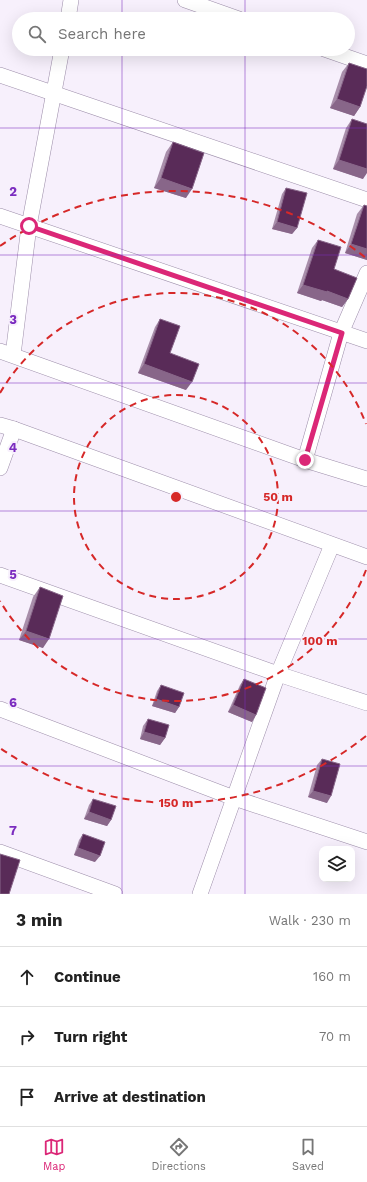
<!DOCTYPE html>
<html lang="en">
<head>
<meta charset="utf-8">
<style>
	:root { --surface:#fff; --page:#f6f6f6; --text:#222; --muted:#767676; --line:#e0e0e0; --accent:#db2777 }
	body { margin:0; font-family:"Work Sans",sans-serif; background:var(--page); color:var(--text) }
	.controls { position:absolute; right:12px; bottom:12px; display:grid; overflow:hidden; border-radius:8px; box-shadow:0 4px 16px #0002 }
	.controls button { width:36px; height:36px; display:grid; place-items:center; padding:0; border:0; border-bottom:1px solid var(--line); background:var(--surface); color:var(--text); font:20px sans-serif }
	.stop { position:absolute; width:12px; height:12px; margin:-9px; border:3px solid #db2777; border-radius:50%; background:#fff }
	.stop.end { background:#db2777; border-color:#fff; box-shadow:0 1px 4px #0008 }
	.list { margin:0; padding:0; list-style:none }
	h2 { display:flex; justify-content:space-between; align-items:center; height:52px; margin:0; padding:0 16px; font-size:17px }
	h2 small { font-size:13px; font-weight:400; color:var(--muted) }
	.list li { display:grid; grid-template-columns:26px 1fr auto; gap:12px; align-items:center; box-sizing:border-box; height:60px; padding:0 16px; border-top:1px solid var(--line) }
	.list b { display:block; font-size:15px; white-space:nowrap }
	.list em { font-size:13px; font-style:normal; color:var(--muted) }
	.icon { flex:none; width:22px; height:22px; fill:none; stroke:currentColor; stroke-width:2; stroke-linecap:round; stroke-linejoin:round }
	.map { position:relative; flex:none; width:367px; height:894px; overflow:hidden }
	.search { position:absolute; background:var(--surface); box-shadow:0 4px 16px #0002; left:12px; right:12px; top:12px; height:44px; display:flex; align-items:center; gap:10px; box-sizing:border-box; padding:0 14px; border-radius:22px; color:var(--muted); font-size:15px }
	.sheet { height:232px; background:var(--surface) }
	nav { display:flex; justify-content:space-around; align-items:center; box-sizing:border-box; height:56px; border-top:1px solid var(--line); background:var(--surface); font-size:11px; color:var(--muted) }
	nav a { display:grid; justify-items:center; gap:2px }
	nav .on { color:var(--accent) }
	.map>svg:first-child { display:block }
</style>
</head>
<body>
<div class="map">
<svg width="367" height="894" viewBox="0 0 367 894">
	<rect width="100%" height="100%" fill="#f7f0fc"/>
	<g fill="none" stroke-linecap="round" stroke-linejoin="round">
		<g stroke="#9d8eaa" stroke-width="16">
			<g id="minor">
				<polyline points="185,0 239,19"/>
				<polyline points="68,19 71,0"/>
				<polyline points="324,49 367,64"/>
				<polyline points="0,75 367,200"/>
				<polyline points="0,216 367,341"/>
				<polyline points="0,351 305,460 367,479"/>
				<polyline points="13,355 29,226 62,49"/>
				<polyline points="0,425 14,429 367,557"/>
				<polyline points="305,460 341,333 367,273"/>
				<polyline points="0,468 14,429"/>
				<polyline points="0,575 278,674 367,703"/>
				<polyline points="0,709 234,798 367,842"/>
				<polyline points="0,852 115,894"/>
				<polyline points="200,894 278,674 332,545"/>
			</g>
		</g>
		<use href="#minor" stroke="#fff" stroke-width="15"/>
	</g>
	<g fill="#a88eaa">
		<polygon points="349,63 360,107 354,116 330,108 342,72"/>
		<polygon points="352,119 363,179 333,169 346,128"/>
		<polygon points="173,142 186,198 154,188 166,152"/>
		<polygon points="286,188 297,228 292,234 272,229 282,194"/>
		<polygon points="364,205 367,206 367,260 345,253 357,214"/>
		<polygon points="318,240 334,269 348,299 342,307 322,300 321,301 297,293 312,248"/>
		<polygon points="160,319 170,353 186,390 138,373 155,327"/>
		<polygon points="40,587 43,648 19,640 33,597"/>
		<polygon points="244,679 256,715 252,722 228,712 240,685"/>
		<polygon points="161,685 179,707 175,713 152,706 157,691"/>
		<polygon points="148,719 165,738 160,745 140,739 143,726"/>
		<polygon points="322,759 327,803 308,797 317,765"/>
		<polygon points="93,799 111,820 107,826 84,819 89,805"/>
		<polygon points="83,834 95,862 74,855 79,840"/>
	</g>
	<g fill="#886689">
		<polygon points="337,99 360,107 354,116 330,108"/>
		<polygon points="339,160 367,169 367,173 363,179 333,169"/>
		<polygon points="161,178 192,189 186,198 154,188"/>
		<polygon points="277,222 297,228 292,234 272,229"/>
		<polygon points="351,244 367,249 367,260 345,253"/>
		<polygon points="303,285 327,291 348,299 342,307 322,300 321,301 297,293"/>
		<polygon points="144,364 192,382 186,390 138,373"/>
		<polygon points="26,631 49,639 43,648 19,640"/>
		<polygon points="156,699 179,707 175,713 152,706"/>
		<polygon points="233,705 256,715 252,722 228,712"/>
		<polygon points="144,732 165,738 160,745 140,739"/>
		<polygon points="313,791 331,796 327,803 308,797"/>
		<polygon points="89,812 111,820 107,826 84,819"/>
		<polygon points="78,848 100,856 95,862 74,855"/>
	</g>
	<g fill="#592b58" stroke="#886689">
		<polygon points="349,63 367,69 367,86 360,107 337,99"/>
		<polygon points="352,119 367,124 367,169 339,160"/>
		<polygon points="173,142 204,153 192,189 161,178"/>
		<polygon points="286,188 307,193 297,228 277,222"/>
		<polygon points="364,205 367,206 367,249 351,244"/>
		<polygon points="318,240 341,247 334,269 357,278 348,299 327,291 327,292 303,285"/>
		<polygon points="160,319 180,326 170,353 199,364 192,382 144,364"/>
		<polygon points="40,587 63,596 49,639 26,631"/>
		<polygon points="244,679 266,688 256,715 233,705"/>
		<polygon points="161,685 184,693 179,707 156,699"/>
		<polygon points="148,719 169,725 165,738 144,732"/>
		<polygon points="322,759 340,764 331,796 313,791"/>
		<polygon points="93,799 116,806 111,820 89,812"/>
		<polygon points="83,834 105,842 100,856 78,848"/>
		<polygon points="0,854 20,860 9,894 0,894"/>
	</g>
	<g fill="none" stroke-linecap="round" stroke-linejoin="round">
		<polyline stroke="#db2777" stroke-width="5" points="29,226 342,333 305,460"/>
	</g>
	<path fill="none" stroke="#7b2cbf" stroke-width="1" stroke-opacity="0.55" d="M122,0V19M245,0V19M122,49V894M245,49V894M0,128H367M0,255H367M0,383H367M0,511H367M0,639H367M0,766H367"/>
	<g fill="none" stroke="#d62828" stroke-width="2" stroke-dasharray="7 5">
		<circle cx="176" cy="497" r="102"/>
		<path d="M366 570A204 204 0 0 1 0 601M0 393A204 204 0 0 1 366 424"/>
		<path d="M366 736A306 306 0 0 1 0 748M0 246A306 306 0 0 1 366 258"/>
	</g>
	<g font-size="13" text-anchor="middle" font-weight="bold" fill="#7b2cbf" stroke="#f7f0fc" stroke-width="4" stroke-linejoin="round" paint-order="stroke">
		<text x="13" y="196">2</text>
		<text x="13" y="324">3</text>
		<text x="13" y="452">4</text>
		<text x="13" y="579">5</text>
		<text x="13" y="707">6</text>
		<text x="13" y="835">7</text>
	</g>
	<circle cx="176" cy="497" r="6" fill="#d62828" stroke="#f7f0fc" stroke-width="2"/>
	<g font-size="12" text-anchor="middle" font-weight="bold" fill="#d62828" stroke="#f7f0fc" stroke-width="4" stroke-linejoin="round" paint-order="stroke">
		<text x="278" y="501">50 m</text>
		<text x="320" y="645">100 m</text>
		<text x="176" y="807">150 m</text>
	</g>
</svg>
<div class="controls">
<button><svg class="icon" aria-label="layers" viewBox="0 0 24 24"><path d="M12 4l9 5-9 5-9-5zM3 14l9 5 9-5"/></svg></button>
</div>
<div class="stop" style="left:29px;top:226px"></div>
<div class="stop end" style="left:305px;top:460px"></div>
<div class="search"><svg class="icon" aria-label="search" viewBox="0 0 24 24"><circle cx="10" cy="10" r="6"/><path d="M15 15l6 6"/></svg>Search here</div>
</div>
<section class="sheet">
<h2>3 min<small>Walk · 230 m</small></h2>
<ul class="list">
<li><svg class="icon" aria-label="ahead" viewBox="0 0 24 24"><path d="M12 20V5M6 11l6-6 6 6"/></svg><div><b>Continue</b></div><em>160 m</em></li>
<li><svg class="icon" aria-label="right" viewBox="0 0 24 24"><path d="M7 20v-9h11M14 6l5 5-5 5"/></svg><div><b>Turn right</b></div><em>70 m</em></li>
<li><svg class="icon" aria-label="arrive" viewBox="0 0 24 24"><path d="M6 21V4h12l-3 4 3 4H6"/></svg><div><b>Arrive at destination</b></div></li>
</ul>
</section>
<nav>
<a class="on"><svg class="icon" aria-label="map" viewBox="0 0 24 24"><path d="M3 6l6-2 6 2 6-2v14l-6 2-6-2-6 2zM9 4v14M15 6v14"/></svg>Map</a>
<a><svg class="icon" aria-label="directions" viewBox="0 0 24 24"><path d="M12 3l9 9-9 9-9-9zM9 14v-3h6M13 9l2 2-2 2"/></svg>Directions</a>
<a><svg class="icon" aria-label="saved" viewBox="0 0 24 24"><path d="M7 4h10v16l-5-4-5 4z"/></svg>Saved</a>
</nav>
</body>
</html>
